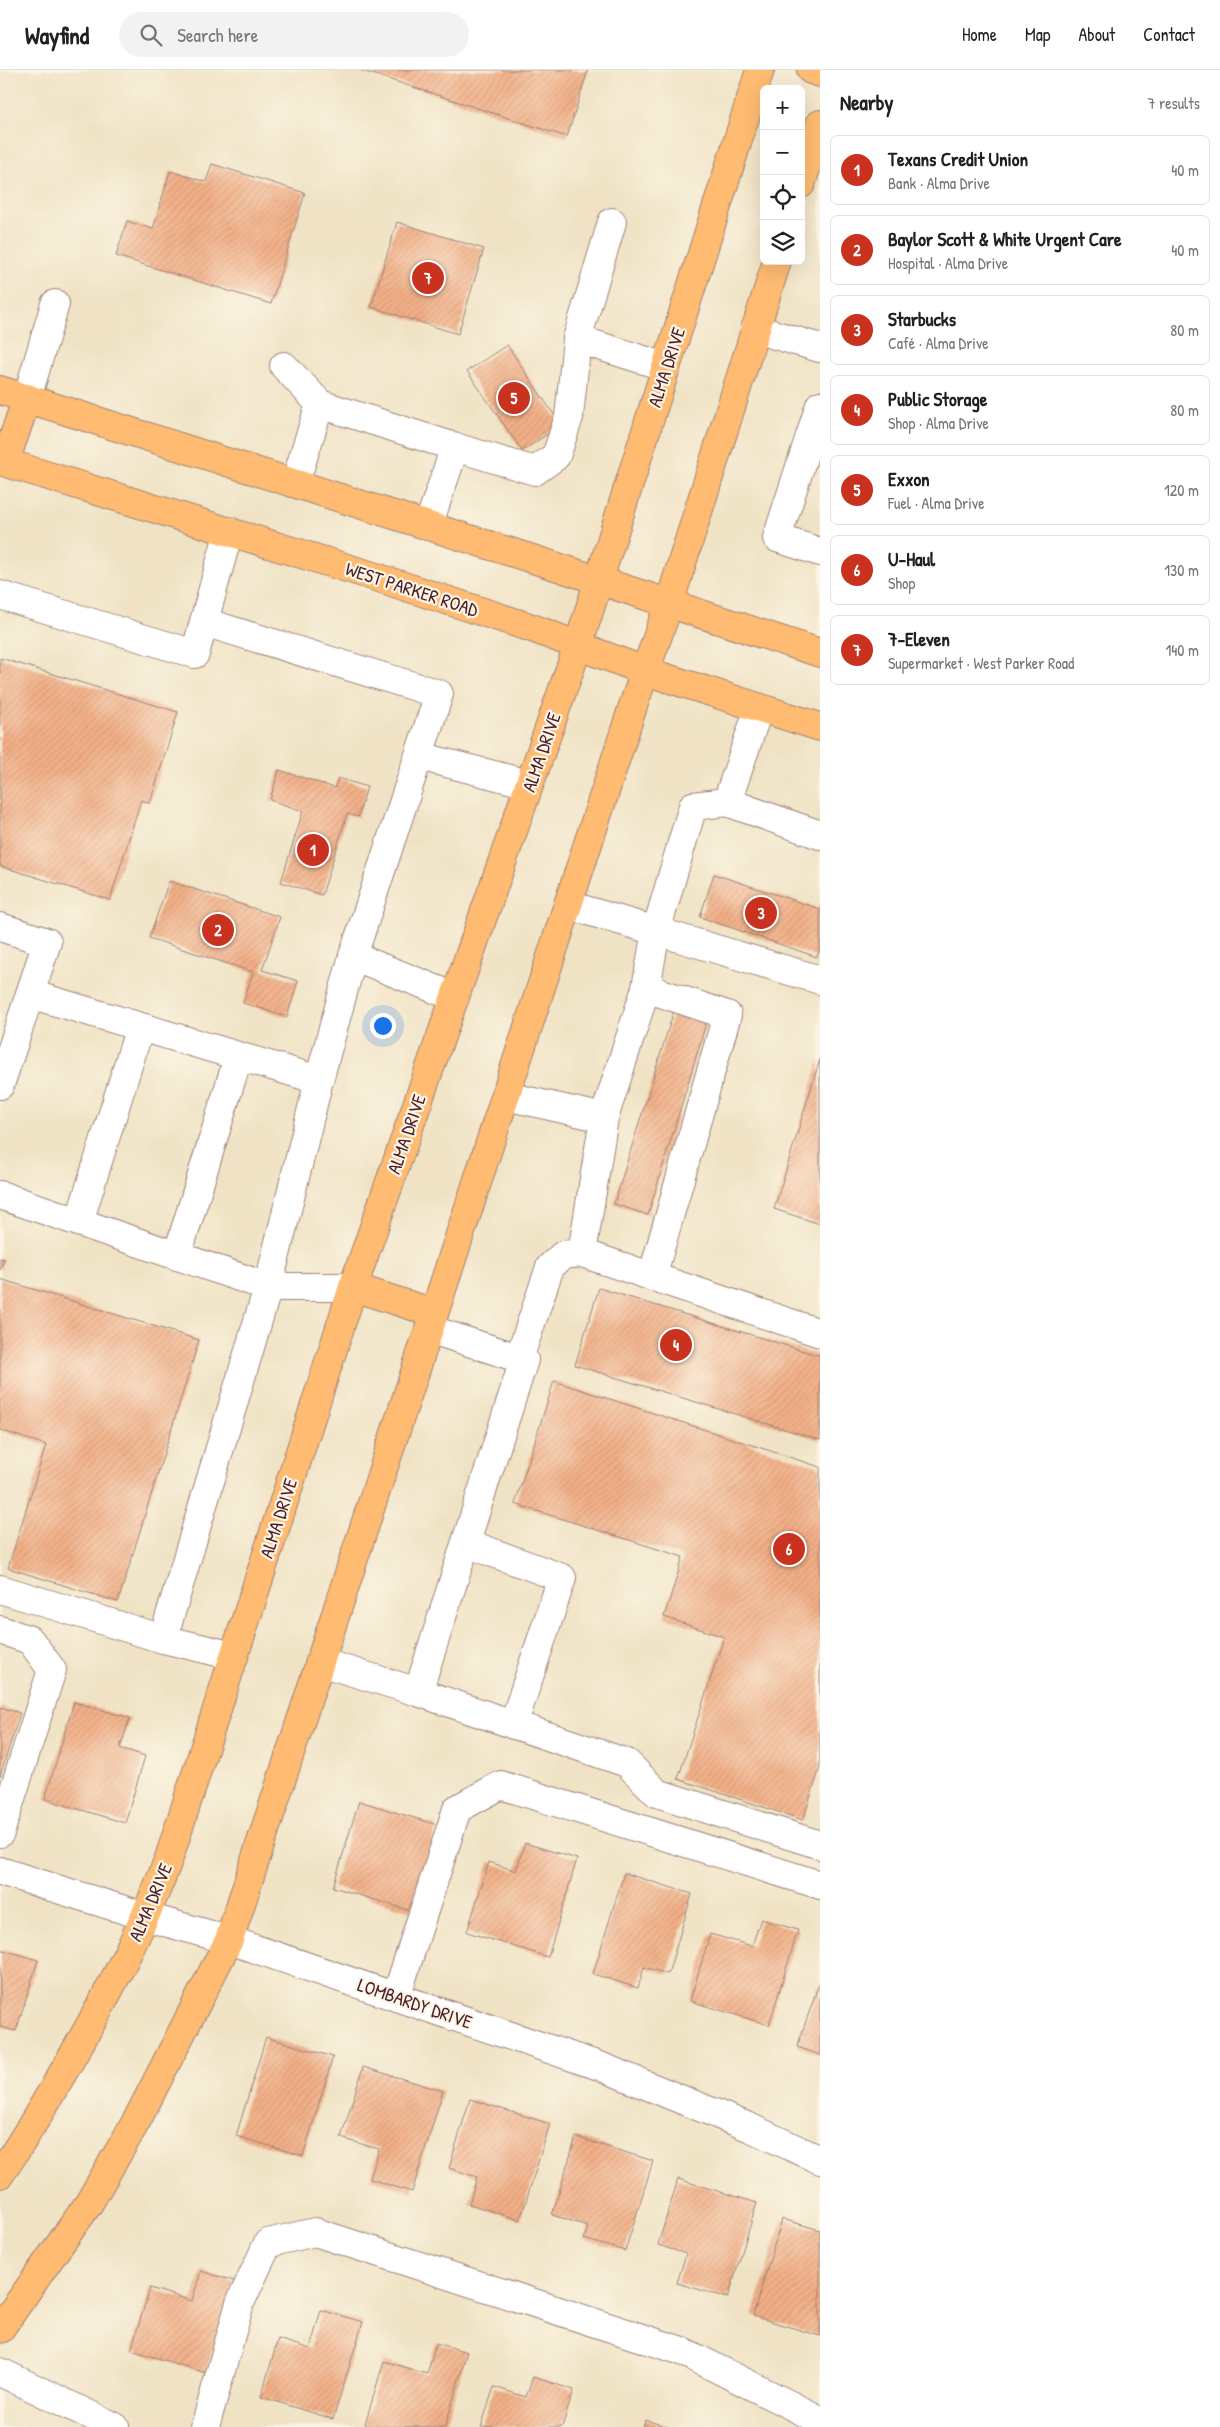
<!DOCTYPE html>
<html lang="en">
<head>
<meta charset="utf-8">
<style>
	:root { --surface:#fff; --page:#f2f2f2; --text:#202124; --muted:#757577; --line:#e0e0e0; --accent:#c8321e }
	body { margin:0; font-family:"Patrick Hand",sans-serif; background:var(--page); color:var(--text) }
	.controls { position:absolute; right:15px; top:15px; display:grid; overflow:hidden; border-radius:8px; box-shadow:0 5px 20px #0002 }
	.controls button { width:45px; height:45px; display:grid; place-items:center; padding:0; border:0; border-bottom:1px solid var(--line); background:var(--surface); color:var(--text); font:25px sans-serif }
	.you { position:absolute; left:382px; top:955px; width:18px; height:18px; margin:-12px; border:4px solid #fff; border-radius:50%; background:#1a73e8; box-shadow:0 0 0 8px #1a73e833 }
	.badge { display:grid; place-items:center; width:32px; height:32px; border-radius:50%; background:var(--accent); color:#fff; font-size:16px; font-weight:700 }
	.pin { position:absolute; translate:-50% -50%; border:2px solid #fff; box-shadow:0 1px 5px #0006 }
	.list { margin:0; padding:0; list-style:none }
	h2 { display:flex; justify-content:space-between; align-items:center; height:65px; margin:0; padding:0 20px; font-size:21px }
	h2 small { font-size:16px; font-weight:400; color:var(--muted) }
	.list li { display:grid; grid-template-columns:32px 1fr auto; gap:15px; align-items:center; box-sizing:border-box; height:70px; margin:0 10px 10px; padding:0 10px; border:1px solid var(--line); border-radius:8px }
	.list b { display:block; font-size:19px; white-space:nowrap }
	.list p { margin:0; font-size:16px; white-space:nowrap; color:var(--muted) }
	.list em { font-size:16px; font-style:normal; color:var(--muted) }
	.icon { flex:none; width:28px; height:28px; fill:none; stroke:currentColor; stroke-width:2; stroke-linecap:round; stroke-linejoin:round }
	.map { position:relative; flex:none; width:820px; height:2357px; overflow:hidden }
	header { display:flex; align-items:center; gap:30px; box-sizing:border-box; height:70px; padding:0 25px; background:var(--surface); border-bottom:1px solid var(--line) }
	header strong { font-size:24px }
	nav { display:flex; gap:28px; margin-inline-start:auto; font-size:18px }
	.search { width:350px; height:45px; background:var(--page); display:flex; align-items:center; gap:12px; box-sizing:border-box; padding:0 18px; border-radius:28px; color:var(--muted); font-size:19px }
	main { display:flex }
	aside { flex:1; background:var(--surface) }
	.map>svg:first-child { display:block }
</style>
</head>
<body>
<header>
<strong>Wayfind</strong>
<div class="search"><svg class="icon" aria-label="search" viewBox="0 0 24 24"><circle cx="10" cy="10" r="6"/><path d="M15 15l6 6"/></svg>Search here</div>
<nav><a>Home</a><a>Map</a><a>About</a><a>Contact</a></nav>
</header>
<main>
<div class="map">
<svg width="820" height="2357" viewBox="0 0 820 2357">
	<defs>
		<pattern id="building-hatch" width="6" height="6" patternUnits="userSpaceOnUse" patternTransform="scale(1.25)"><rect width="6" height="6" fill="#f2b087"/><path d="M-1 1l2-2M0 6l6-6M5 7l2-2" fill="none" stroke="#d19775"/></pattern>
	</defs>
	<rect width="100%" height="100%" fill="#fcf5e5"/>
	<filter id="ink" filterUnits="userSpaceOnUse"><feTurbulence type="fractalNoise" baseFrequency=".02" numOctaves="2"/><feDisplacementMap in="SourceGraphic" scale="10" xChannelSelector="R" yChannelSelector="G"/><feConvolveMatrix kernelMatrix="1 2 1 2 8 2 1 2 1" color-interpolation-filters="sRGB"/></filter>
	<filter id="wash" filterUnits="userSpaceOnUse"><feTurbulence type="fractalNoise" baseFrequency=".0096" numOctaves="4" result="noise"/><feDisplacementMap in="SourceGraphic" scale="20" xChannelSelector="R" yChannelSelector="G"/><feGaussianBlur stdDeviation="1.12" result="paint"/><feColorMatrix in="noise" values="0 0 0 0 0 0 0 0 0 0 0 0 0 0 0 0 0 1.4 0 .05"/><feComposite in="paint" operator="in"/></filter>
	<g filter="url(#wash)">
		<rect width="100%" height="100%" fill="#f0e3c5"/>
		<g id="blocks">
			<g fill="url(#building-hatch)">
				<polygon points="360,0 588,0 567,67"/>
				<polygon points="212,94 305,123 271,234 116,186 127,151 153,159 170,101 206,112"/>
				<polygon points="397,152 484,179 458,264 371,237"/>
				<polygon points="507,275 561,355 522,381 467,301"/>
				<polygon points="0,588 178,642 150,733 141,730 110,830 0,796"/>
				<polygon points="279,700 335,718 338,708 367,717 358,747 347,744 322,825 281,812 303,741 270,730"/>
				<polygon points="714,804 820,839 820,877 817,887 700,847"/>
				<polygon points="169,811 280,847 262,900 298,911 287,947 243,933 253,902 149,868"/>
				<polygon points="675,937 708,947 648,1145 614,1134"/>
				<polygon points="820,989 820,1154 774,1139"/>
				<polygon points="0,1188 4,1189 0,1200"/>
				<polygon points="0,1209 199,1270 118,1532 8,1498 46,1375 0,1360"/>
				<polygon points="599,1218 820,1286 820,1370 575,1295"/>
				<polygon points="554,1311 820,1397 820,1697 803,1750 678,1709 724,1567 664,1547 683,1487 515,1434"/>
				<polygon points="74,1632 130,1648 120,1678 145,1686 125,1753 45,1729"/>
				<polygon points="0,1637 20,1643 0,1706"/>
				<polygon points="359,1731 437,1755 411,1841 333,1817"/>
				<polygon points="525,1773 577,1789 548,1887 467,1862 489,1792 516,1801"/>
				<polygon points="624,1803 692,1824 668,1904 644,1897 638,1918 593,1904"/>
				<polygon points="761,1849 798,1860 769,1955 690,1931 710,1864 752,1876"/>
				<polygon points="0,1879 38,1890 16,1961 0,1957"/>
				<polygon points="820,1911 820,1985 797,1977"/>
				<polygon points="266,1967 333,1987 303,2086 236,2066"/>
				<polygon points="363,1997 443,2021 412,2122 370,2109 379,2079 341,2068"/>
				<polygon points="470,2029 550,2054 520,2150 469,2134 477,2107 449,2098"/>
				<polygon points="576,2067 653,2091 625,2181 584,2169 588,2156 552,2145"/>
				<polygon points="678,2109 757,2133 728,2228 677,2213 686,2184 658,2175"/>
				<polygon points="782,2149 820,2160 820,2266 753,2246"/>
				<polygon points="201,2201 234,2211 206,2303 131,2280 150,2218 192,2231"/>
				<polygon points="321,2240 363,2252 333,2349 261,2327 278,2269 310,2279"/>
				<polygon points="436,2273 467,2282 445,2357 375,2357 365,2354 384,2291 427,2304"/>
				<polygon points="533,2307 574,2320 562,2357 481,2357 494,2317 526,2327"/>
				<polygon points="646,2350 667,2357 643,2357"/>
			</g>
		</g>
	</g>
	<g filter="url(#ink)">
		<use href="#blocks" fill-opacity="0" stroke="#9d8178" stroke-width="1"/>
		<g fill="none" stroke-linecap="round" stroke-linejoin="round">
			<g stroke="#9d8178" stroke-width="30">
				<g id="minor">
					<polyline points="755,259 820,278"/>
					<polyline points="577,269 612,152"/>
					<polyline points="284,296 320,334"/>
					<polyline points="27,328 55,234"/>
					<polyline points="820,335 777,468 820,482"/>
					<polyline points="295,413 320,334 455,377"/>
					<polyline points="428,456 455,377 535,401 556,386 569,347 577,269 666,297"/>
					<polyline points="0,525 195,584 229,461"/>
					<polyline points="204,552 439,624 353,886"/>
					<polyline points="759,638 727,732 820,765"/>
					<polyline points="419,686 529,714"/>
					<polyline points="568,835 656,861 693,736 727,732"/>
					<polyline points="0,857 47,872 0,1015"/>
					<polyline points="646,918 656,861 820,910"/>
					<polyline points="30,924 319,1010 353,886 455,927"/>
					<polyline points="506,1026 604,1048"/>
					<polyline points="0,1125 268,1217 319,1010"/>
					<polyline points="79,1152 140,957"/>
					<polyline points="582,1183 604,1048 646,918 727,945 652,1207"/>
					<polyline points="177,1186 238,988"/>
					<polyline points="519,1289 550,1197 563,1185 582,1183 820,1263"/>
					<polyline points="466,1473 562,1508 513,1655"/>
					<polyline points="0,1519 163,1569 268,1217 353,1217"/>
					<polyline points="0,1560 30,1570 52,1600 0,1763"/>
					<polyline points="163,1569 234,1586"/>
					<polyline points="320,1592 418,1622 524,1290 429,1259"/>
					<polyline points="418,1622 627,1693 657,1723 820,1775"/>
					<polyline points="0,1801 147,1847 229,1870 602,1997 751,2058 820,2090"/>
					<polyline points="396,1927 457,1739 501,1715 820,1815"/>
					<polyline points="0,2302 115,2357"/>
					<polyline points="205,2357 240,2233 268,2173 315,2162 682,2281 820,2350"/>
				</g>
			</g>
			<g stroke="#9d8178" stroke-width="30">
				<g id="major">
					<polyline points="811,0 820,3"/>
					<polyline points="801,114 820,54"/>
					<polyline points="0,320 561,498 820,583"/>
					<polyline points="0,391 376,507 532,558 645,601 820,657"/>
					<polyline points="5,392 27,328"/>
					<polyline points="353,1217 434,1243"/>
					<path d="M0,2104C25,2069 46,2031 68,1994C107,1926 141,1862 169,1788L353,1217L578,576L760,0"/>
					<polyline points="0,2259 89,2133 137,2050 229,1870 634,633 669,534 777,191"/>
				</g>
			</g>
			<use href="#minor" stroke="#fff" stroke-width="28"/>
			<use href="#major" stroke="#febb71" stroke-width="28"/>
		</g>
	</g>
	<g text-anchor="middle" dominant-baseline="central" stroke-width="4.5" stroke-linejoin="round" paint-order="stroke">
		<g font-size="19" fill="#4a1f2b" stroke="#fcf5e5">
			<text transform="translate(666 297) rotate(-72)">ALMA DRIVE</text>
			<text transform="translate(412 519) rotate(18)">WEST PARKER ROAD</text>
			<text transform="translate(541 682) rotate(-71)">ALMA DRIVE</text>
			<text transform="translate(406 1064) rotate(-71)">ALMA DRIVE</text>
			<text transform="translate(278 1448) rotate(-72)">ALMA DRIVE</text>
			<text transform="translate(150 1832) rotate(-67)">ALMA DRIVE</text>
			<text transform="translate(415 1933) rotate(19)">LOMBARDY DRIVE</text>
		</g>
	</g>
</svg>
<div class="controls">
<button>+</button>
<button>−</button>
<button><svg class="icon" aria-label="locate" viewBox="0 0 24 24"><circle cx="12" cy="12" r="6"/><path d="M12 2v4M12 18v4M2 12h4M18 12h4"/></svg></button>
<button><svg class="icon" aria-label="layers" viewBox="0 0 24 24"><path d="M12 4l9 5-9 5-9-5zM3 14l9 5 9-5"/></svg></button>
</div>
<div class="you"></div>
<div class="pin badge" style="left:313px;top:780px">1</div>
<div class="pin badge" style="left:218px;top:860px">2</div>
<div class="pin badge" style="left:761px;top:843px">3</div>
<div class="pin badge" style="left:676px;top:1275px">4</div>
<div class="pin badge" style="left:514px;top:328px">5</div>
<div class="pin badge" style="left:789px;top:1479px">6</div>
<div class="pin badge" style="left:428px;top:208px">7</div>
</div>
<aside>
<h2>Nearby<small>7 results</small></h2>
<ul class="list">
<li><span class="badge">1</span><div><b>Texans Credit Union</b><p>Bank · Alma Drive</p></div><em>40 m</em></li>
<li><span class="badge">2</span><div><b>Baylor Scott &amp; White Urgent Care</b><p>Hospital · Alma Drive</p></div><em>40 m</em></li>
<li><span class="badge">3</span><div><b>Starbucks</b><p>Café · Alma Drive</p></div><em>80 m</em></li>
<li><span class="badge">4</span><div><b>Public Storage</b><p>Shop · Alma Drive</p></div><em>80 m</em></li>
<li><span class="badge">5</span><div><b>Exxon</b><p>Fuel · Alma Drive</p></div><em>120 m</em></li>
<li><span class="badge">6</span><div><b>U-Haul</b><p>Shop</p></div><em>130 m</em></li>
<li><span class="badge">7</span><div><b>7-Eleven</b><p>Supermarket · West Parker Road</p></div><em>140 m</em></li>
</ul>
</aside>
</main>
</body>
</html>
